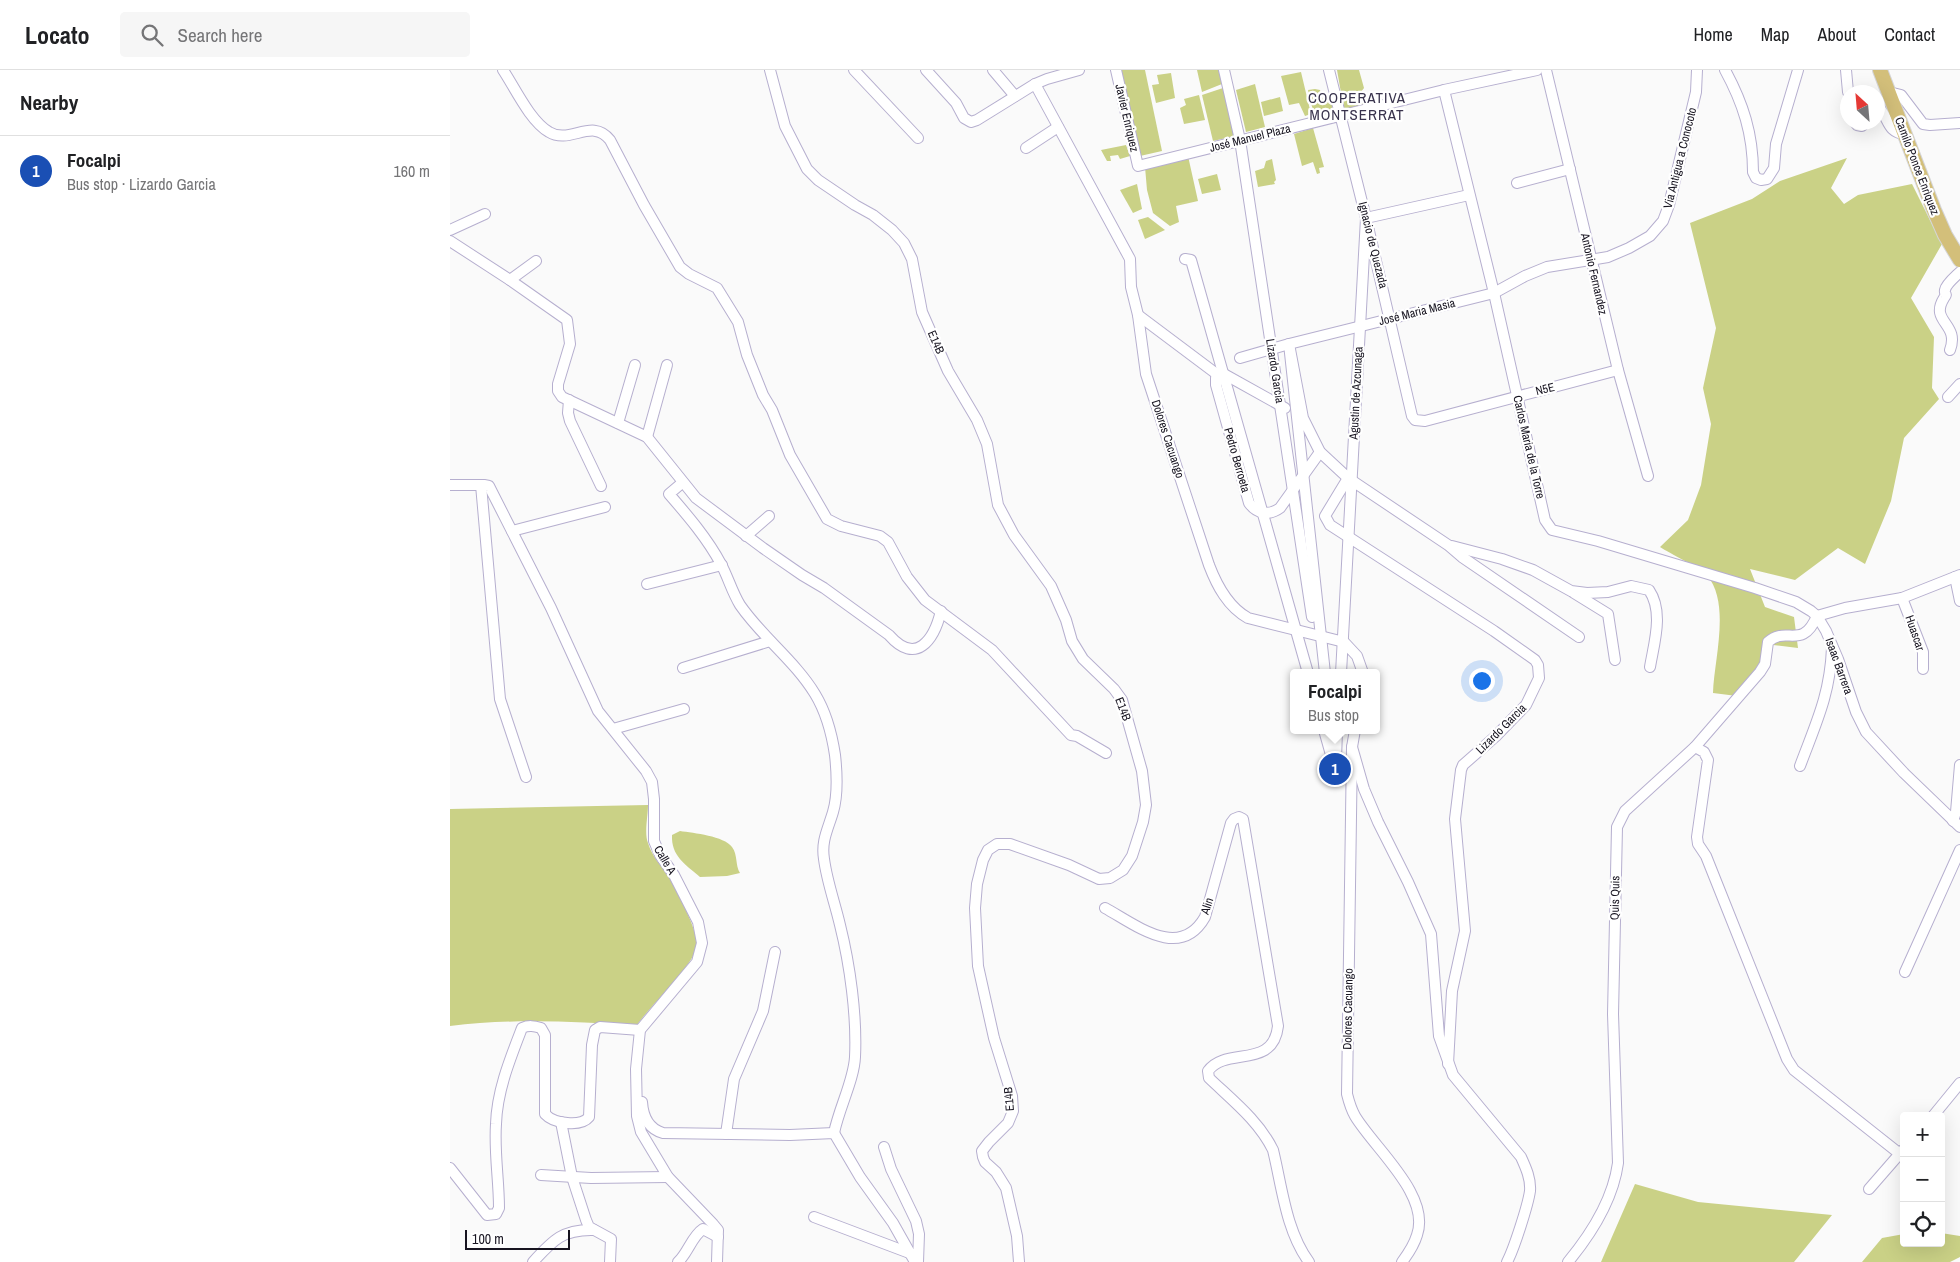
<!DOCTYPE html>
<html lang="en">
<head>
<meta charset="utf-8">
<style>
	:root { --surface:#fff; --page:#f6f6f6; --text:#202124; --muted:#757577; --line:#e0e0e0; --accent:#18937a }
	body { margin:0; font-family:"Archivo Narrow",sans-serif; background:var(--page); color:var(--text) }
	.controls { position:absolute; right:15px; bottom:15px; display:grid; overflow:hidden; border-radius:5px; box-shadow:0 5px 20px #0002 }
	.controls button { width:45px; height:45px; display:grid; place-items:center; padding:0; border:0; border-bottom:1px solid var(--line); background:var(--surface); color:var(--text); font:25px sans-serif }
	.compass { position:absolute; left:1390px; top:15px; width:45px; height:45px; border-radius:50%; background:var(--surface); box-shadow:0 5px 20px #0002; rotate:334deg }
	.scale { position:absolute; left:15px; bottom:12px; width:105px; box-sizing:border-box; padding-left:5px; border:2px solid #171420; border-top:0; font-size:14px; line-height:18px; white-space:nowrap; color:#171420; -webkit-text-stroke:4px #fff; paint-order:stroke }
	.you { position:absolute; left:1031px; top:610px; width:18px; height:18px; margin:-12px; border:4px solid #fff; border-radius:50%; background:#1a73e8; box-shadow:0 0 0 8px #1a73e833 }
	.badge { display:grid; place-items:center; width:32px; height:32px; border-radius:50%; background:var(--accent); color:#fff; font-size:16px; font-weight:700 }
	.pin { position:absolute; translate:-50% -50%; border:2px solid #fff; box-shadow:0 1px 5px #0006 }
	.popup { position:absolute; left:840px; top:599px; width:90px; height:65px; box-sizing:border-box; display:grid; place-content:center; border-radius:5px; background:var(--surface); filter:drop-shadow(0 1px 4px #0005); font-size:16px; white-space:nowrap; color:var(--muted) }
	.popup b { font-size:19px; color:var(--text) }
	.popup::after { content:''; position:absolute; left:50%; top:100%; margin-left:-10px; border:10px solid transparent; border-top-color:var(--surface) }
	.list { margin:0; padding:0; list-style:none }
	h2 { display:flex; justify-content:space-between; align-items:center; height:65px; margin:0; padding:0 20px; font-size:21px }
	h2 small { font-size:16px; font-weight:400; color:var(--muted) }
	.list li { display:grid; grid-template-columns:32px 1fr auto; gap:15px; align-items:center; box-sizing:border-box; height:70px; padding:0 20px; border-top:1px solid var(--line) }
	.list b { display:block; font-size:19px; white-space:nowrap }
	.list p { margin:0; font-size:16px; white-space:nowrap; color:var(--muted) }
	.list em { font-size:16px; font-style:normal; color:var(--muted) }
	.icon { flex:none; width:28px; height:28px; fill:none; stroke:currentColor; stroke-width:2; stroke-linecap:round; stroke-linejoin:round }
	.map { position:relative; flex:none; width:1510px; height:1192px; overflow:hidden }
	header { display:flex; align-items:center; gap:30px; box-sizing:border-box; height:70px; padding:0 25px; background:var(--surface); border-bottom:1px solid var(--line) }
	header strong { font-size:24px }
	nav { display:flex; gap:28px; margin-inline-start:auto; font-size:18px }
	.search { width:350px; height:45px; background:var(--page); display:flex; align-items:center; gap:12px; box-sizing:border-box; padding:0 18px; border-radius:5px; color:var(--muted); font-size:19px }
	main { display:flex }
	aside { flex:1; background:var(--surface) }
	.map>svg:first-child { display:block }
</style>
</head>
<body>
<header>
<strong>Locato</strong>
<div class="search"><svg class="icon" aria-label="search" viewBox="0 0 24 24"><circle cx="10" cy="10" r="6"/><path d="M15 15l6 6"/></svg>Search here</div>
<nav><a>Home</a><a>Map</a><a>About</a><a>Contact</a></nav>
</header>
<main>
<aside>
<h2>Nearby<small></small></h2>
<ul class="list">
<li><span class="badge" style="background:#1a4fb4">1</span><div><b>Focalpi</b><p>Bus stop · Lizardo Garcia</p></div><em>160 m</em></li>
</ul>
</aside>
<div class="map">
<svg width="1510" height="1192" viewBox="0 0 1510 1192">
	<rect width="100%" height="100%" fill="#fafafa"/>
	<g fill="#cad186">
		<polygon points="671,0 695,0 712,81 690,86"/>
		<polygon points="747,0 769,0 772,14 752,22"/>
		<polygon points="887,0 909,0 914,18 911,22 915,34 894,40"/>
		<polygon points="851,2 861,44 855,46 849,33 839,35 831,6"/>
		<polygon points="721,3 725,28 706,33 702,15 709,14 707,5"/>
		<polygon points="805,14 815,57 796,62 786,20"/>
		<polygon points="773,18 785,66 763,71 752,25"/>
		<polygon points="865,19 870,20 873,31 881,29 883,39 864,45 858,20"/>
		<polygon points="749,25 755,50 734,54 730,38 736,35 734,29"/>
		<polygon points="830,27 833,41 814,46 811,32"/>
		<polygon points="863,58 874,97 869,98 870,103 867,104 863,92 852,96 844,64"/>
		<polygon points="676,75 680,86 670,89 668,85 660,86 661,91 657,91 651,80"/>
		<polygon points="738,86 748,131 726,136 729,152 720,156 703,143 697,120 695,97"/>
		<path d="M1397,88L1381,118L1394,134L1408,125L1462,114L1492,174L1461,228L1484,267L1482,318L1489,329L1454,368L1441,431L1415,494L1388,478L1345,510L1300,499L1315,537L1344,547L1348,578L1323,575L1295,627L1263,623C1264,589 1281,534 1257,505C1252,499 1219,483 1210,477L1238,450L1251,415L1261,354L1253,318L1266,258L1240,153L1302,129L1330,111Z"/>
		<polygon points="822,89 826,110 824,112 825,114 808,117 805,101 814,98 816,91"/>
		<polygon points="767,104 771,120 752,124 748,109"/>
		<polygon points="687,114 692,139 683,143 670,120"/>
		<polygon points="698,147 715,160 695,169 688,150"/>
		<path d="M198,735C198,746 194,763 198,773C202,787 213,797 220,809C227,821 249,863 247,876C244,895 200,936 187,955C125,952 62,948 0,956V739Z"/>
		<path d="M230,761C244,763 274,766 282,777C288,785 285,795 290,803L277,806L250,807C235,794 221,786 222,765Z"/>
		<polygon points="1185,1114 1248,1132 1382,1145 1344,1192 1151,1192"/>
		<polygon points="1491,1163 1510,1166 1510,1187 1500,1192 1412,1192 1432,1168 1454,1164 1454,1173 1491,1173"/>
	</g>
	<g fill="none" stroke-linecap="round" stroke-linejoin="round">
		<g stroke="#b6afcf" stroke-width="12">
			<g id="minor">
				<path d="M53,0C65,18 80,51 99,62C120,75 142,47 160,70L194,135L230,197L239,204L267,218L288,252L297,285L313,325L322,340L340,385L377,449L391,456L430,466L438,472L457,507L475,530L542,580L621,665L627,666L656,683"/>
				<polyline points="320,0 335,56 357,99 368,110 405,135 423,145 442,160 454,173 462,189 472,242 498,301 527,350 537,374 548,435 564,465 601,516 616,550 622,571 633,589 664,619 672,630 692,701 696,735 693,752 682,786 673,800 660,808 649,809 619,795 560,774 547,774 538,780 533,790 527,814 525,838 528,896 544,968 562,1026 563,1041 558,1053 539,1072 532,1081 533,1087 535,1092 546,1102 556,1118 567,1166 569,1192"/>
				<polyline points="404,0 468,68"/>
				<polyline points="476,0 506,33 514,48 521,52 527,50 585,14 597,9 629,0"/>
				<polyline points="543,0 565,26"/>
				<polyline points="666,0 688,96 994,20 1087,0"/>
				<polyline points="774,0 790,70 862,547"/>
				<polyline points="879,0 916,148 962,346 965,350 975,351 1168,300"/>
				<polyline points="1096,0 1168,300 1198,406"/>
				<path d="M1275,0C1293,33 1303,64 1303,102L1306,108L1311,110L1317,109L1324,98L1326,74L1348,0"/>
				<polyline points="1396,0 1398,22"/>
				<path d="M585,14L680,189L681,217L688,245L696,304L759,495C767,516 778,537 798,548L894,572L907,586L913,603"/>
				<polyline points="994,20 1044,223 1095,450 1102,460 1148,471 1305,518 1346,532 1361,541 1367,546 1376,561 1388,589 1406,642 1416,662 1454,703 1510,757"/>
				<polyline points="1439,22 1451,25 1473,54 1480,55 1510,53"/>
				<path d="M1428,36C1439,48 1437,63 1455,64"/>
				<polyline points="1405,52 1407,55 1412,56 1416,52"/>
				<polyline points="576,78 608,57"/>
				<polyline points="1067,113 1120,99"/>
				<polyline points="0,160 35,144"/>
				<path d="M0,171L60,210L117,250L120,274L108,314V321L112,327L197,367L246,428L313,478L352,505L374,518L439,565C466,596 484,570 491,541"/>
				<polyline points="735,189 741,190 858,603"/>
				<polyline points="60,210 86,191"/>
				<polyline points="688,245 768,305"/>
				<path d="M1500,280C1510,253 1479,252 1494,228C1498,222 1494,227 1495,220C1496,214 1506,206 1510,202"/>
				<polyline points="790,288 839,274 1044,223 1075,206 1097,197 1158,187 1179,178 1200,166 1213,151 1219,135 1246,22 1247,0"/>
				<polyline points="1498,327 1510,314"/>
				<polyline points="119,330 118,343 120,351 151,416"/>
				<path d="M835,338L774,304L768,305L766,308V315L799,433C807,444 819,446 830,438L870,382"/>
				<polyline points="168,353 185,295"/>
				<polyline points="197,367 217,295"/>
				<polyline points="898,408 875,446 880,455 1044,561 1085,590 1088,595 1089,608 1076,635 1046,666 1013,695 1011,700 1005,749 1015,861 1002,921 998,994"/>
				<path d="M232,413L219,424C238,446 257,468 271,494C278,507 282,522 290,535C312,567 345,591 365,624C376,642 382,665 385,685C387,703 388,725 383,742C378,759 371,771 374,789C377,812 385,833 390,855C400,895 407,946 405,987C404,1010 389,1038 384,1063"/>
				<polyline points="0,415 34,415 39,416 41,420 101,538 148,641 196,701 202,712 204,729 204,771 210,785 224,805 248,852 252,873 247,892 190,960 186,999 187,1046 191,1062 218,1107 263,1154 268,1160 267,1192"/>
				<polyline points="31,415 50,629 76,707"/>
				<polyline points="62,461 155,437"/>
				<polyline points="296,466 319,446"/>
				<path d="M1002,476L1052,489L1083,500L1121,521L1137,523L1158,522L1181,516L1199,520C1214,542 1204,573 1200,597"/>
				<polyline points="1505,507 1510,531"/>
				<polyline points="197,514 272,495"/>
				<polyline points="1124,523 1158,544 1165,590"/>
				<polyline points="1452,528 1473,582 1473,599"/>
				<polyline points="1367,546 1395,538 1452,528 1510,505"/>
				<polyline points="233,598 320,571"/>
				<polyline points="875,603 839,274 853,348 870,382 898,408 998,475 1012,487 1129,567"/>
				<polyline points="891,603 916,148 1019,125"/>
				<polyline points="163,659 234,639"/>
				<polyline points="874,660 885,699"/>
				<path d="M905,660L902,677L897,1024C899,1032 901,1039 905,1046C924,1078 981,1125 967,1165C964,1175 958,1184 952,1192"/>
				<path d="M902,677L914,719L928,752L958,812L981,864L989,966L1003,1005L1071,1087C1076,1098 1081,1109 1080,1121C1078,1135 1064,1179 1057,1192"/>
				<polyline points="1245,677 1254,682 1258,690 1247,767 1248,774 1256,786 1337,989 1344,1000 1450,1084"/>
				<polyline points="886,690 887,660"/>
				<path d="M1350,696C1366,653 1380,625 1382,578"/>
				<polyline points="1503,751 1506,742 1510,695"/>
				<path d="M655,838C686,855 730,891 755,847L781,753L784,749L789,747L793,749L828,956C823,1000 776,976 758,1001L759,1008C782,1030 809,1051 823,1080C832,1117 836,1161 859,1192"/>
				<polyline points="1455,902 1510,780"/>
				<path d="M192,1032C193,1047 199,1059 213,1063L340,1065L384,1063L410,1107L443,1153L465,1192"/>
				<polyline points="1483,1046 1510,1013"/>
				<polyline points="111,1052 122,1107 136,1150 139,1157 161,1169 160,1192"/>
				<polyline points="276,1064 284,1009 313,941 325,882"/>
				<polyline points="434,1077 441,1099 466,1151 469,1164 468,1192"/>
				<path d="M0,1098L37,1145L46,1144L49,1138C49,1110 44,1082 46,1054C47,1021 60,989 72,958C79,955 84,956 91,958L95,965V1044C104,1054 131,1057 139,1047L142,975L145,960L150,957L190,960"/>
				<polyline points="91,1105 141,1108 218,1107"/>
				<polyline points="1419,1119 1453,1080"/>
				<polyline points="364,1147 462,1184"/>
				<path d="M83,1192C103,1170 113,1159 144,1160"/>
				<path d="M228,1192C238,1183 242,1166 253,1159L268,1167"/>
				<path d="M1118,1192C1142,1163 1163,1130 1168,1093L1163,944L1167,757L1175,741L1245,677L1310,602L1315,594L1318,572C1336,555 1352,581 1367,546"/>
			</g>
		</g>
		<g stroke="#d5d5d7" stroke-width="16">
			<polyline id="major" points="1430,0 1484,140 1495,165 1510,190"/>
		</g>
		<use href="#minor" stroke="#fff" stroke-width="10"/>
		<use href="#major" stroke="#d3bf7a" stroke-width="14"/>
	</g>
	<g text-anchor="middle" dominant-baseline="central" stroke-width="4.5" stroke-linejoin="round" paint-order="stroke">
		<g font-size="12" fill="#171420" stroke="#fff">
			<text transform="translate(677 48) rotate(77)">Javier Enriquez</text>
			<text transform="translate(800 68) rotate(-14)">José Manuel Plaza</text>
			<text transform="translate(1230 88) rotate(-76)">Via Antigua a Conocoto</text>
			<text transform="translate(1467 96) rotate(69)">Camilo Ponce Enrìquez</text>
			<text transform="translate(923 175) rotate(76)">Ignacio de Quezada</text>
			<text transform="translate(1144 204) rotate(77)">Antonio Fernandez</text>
			<text transform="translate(967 242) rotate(-14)">José Maria Masia</text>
			<text transform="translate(486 272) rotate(66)">E14B</text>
			<text transform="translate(825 301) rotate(81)">Lizardo Garcia</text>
			<text transform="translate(1095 319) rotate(-14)">N5E</text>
			<text transform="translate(906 323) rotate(-87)">Agustin de Azcunaga</text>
			<text transform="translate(718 369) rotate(72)">Dolores Cacuango</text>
			<text transform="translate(1079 377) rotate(77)">Carlos Maria de la Torre</text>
			<text transform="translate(787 390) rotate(74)">Pedro Berroeta</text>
			<text transform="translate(1465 563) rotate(71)">Huascar</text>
			<text transform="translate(1389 596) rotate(70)">Isaac Barrera</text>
			<text transform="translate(673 639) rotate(69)">E14B</text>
			<text transform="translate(1051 659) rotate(-45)">Lizardo Garcia</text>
			<text transform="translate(215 790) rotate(59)">Calle A</text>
			<text transform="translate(1165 828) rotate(-89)">Quis Quis</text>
			<text transform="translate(757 836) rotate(-72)">Alin</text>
			<text transform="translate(898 939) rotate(-89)">Dolores Cacuango</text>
			<text transform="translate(559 1029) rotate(-95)">E14B</text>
		</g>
		<g font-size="15" letter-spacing="1" fill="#39334d" stroke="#fff">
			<text x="907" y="27">COOPERATIVA<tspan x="907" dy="17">MONTSERRAT</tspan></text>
		</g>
	</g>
</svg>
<div class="controls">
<button>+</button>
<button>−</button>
<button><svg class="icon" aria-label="locate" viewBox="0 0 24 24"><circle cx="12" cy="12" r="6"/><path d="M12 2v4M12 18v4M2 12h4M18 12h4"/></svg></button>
</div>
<svg class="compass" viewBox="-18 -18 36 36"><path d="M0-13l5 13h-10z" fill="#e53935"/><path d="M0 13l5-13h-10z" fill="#757577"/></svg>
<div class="scale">100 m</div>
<div class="you"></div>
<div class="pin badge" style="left:885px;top:699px;background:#1a4fb4">1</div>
<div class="popup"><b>Focalpi</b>Bus stop</div>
</div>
</main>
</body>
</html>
